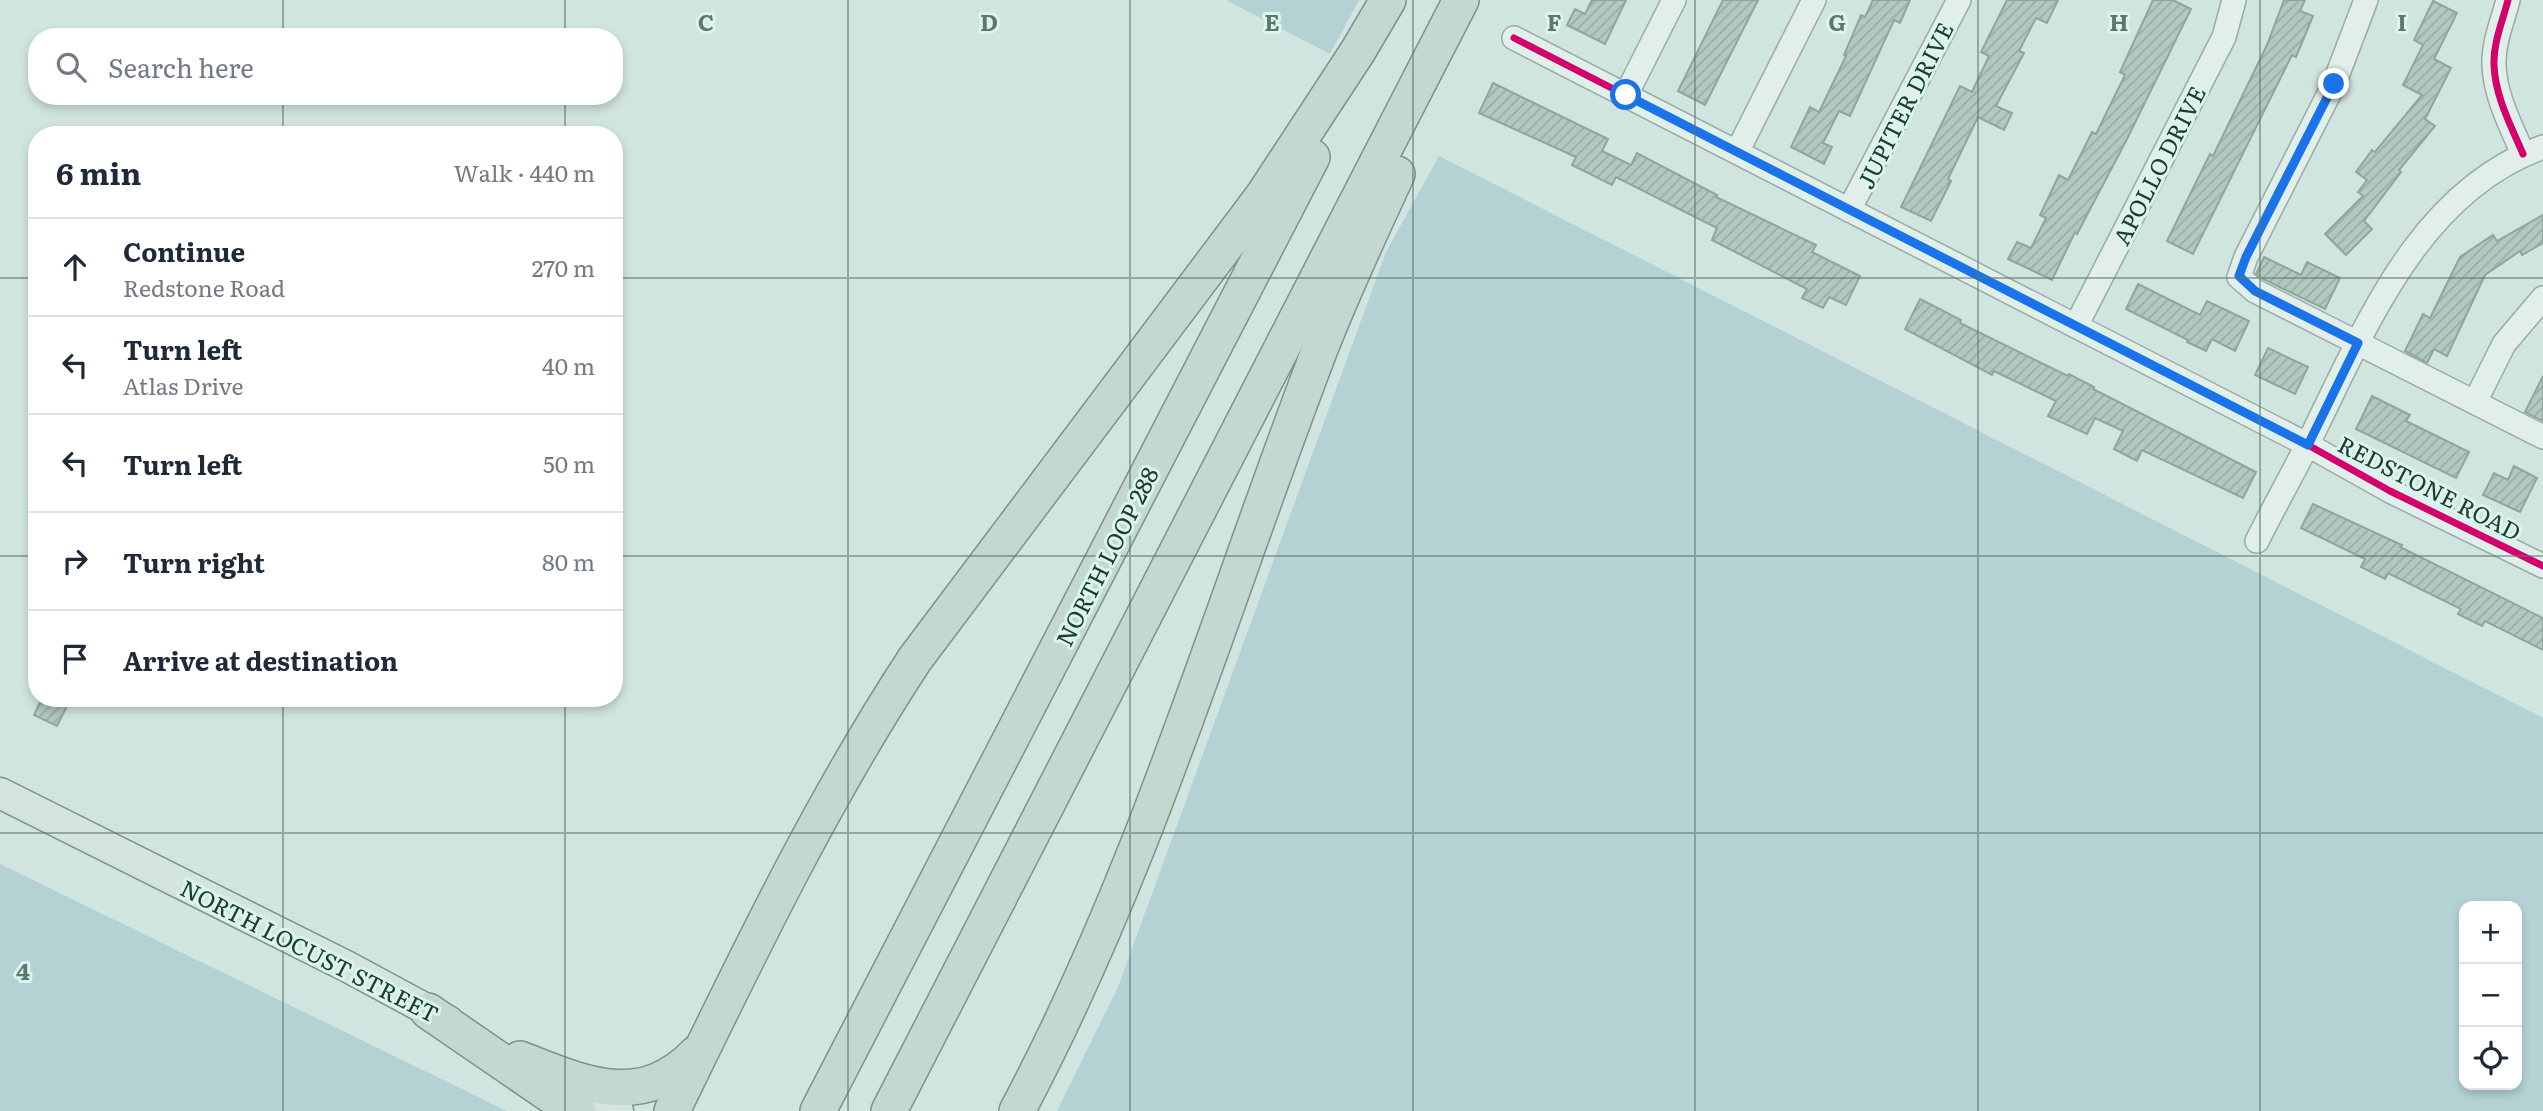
<!DOCTYPE html>
<html lang="en">
<head>
<meta charset="utf-8">
<style>
	:root { --surface:#fff; --page:#f6f6f7; --text:#1f2937; --muted:#747a83; --line:#e0e1e3 }
	body { margin:0; font-family:Literata,serif; background:var(--page); color:var(--text) }
	.controls { position:absolute; right:21px; bottom:21px; display:grid; overflow:hidden; border-radius:14px; box-shadow:0 4px 10px #0003 }
	.controls button { width:63px; height:63px; display:grid; place-items:center; padding:0; border:0; border-bottom:2px solid var(--line); background:var(--surface); color:var(--text); font:35px sans-serif }
	.stop { position:absolute; width:21px; height:21px; margin:-16px; border:5px solid #1a73e8; border-radius:50%; background:#fff }
	.stop.end { background:#1a73e8; border-color:#fff; box-shadow:0 2px 7px #0008 }
	.list { margin:0; padding:0; list-style:none }
	h2 { display:flex; justify-content:space-between; align-items:center; height:91px; margin:0; padding:0 28px; font-size:30px }
	h2 small { font-size:23px; font-weight:400; color:var(--muted) }
	.list li { display:grid; grid-template-columns:46px 1fr auto; gap:21px; align-items:center; box-sizing:border-box; height:98px; padding:0 28px; border-top:2px solid var(--line) }
	.list b { display:block; font-size:26px; white-space:nowrap }
	.list p { margin:0; font-size:23px; white-space:nowrap; color:var(--muted) }
	.list em { font-size:23px; font-style:normal; color:var(--muted) }
	.icon { flex:none; width:38px; height:38px; fill:none; stroke:currentColor; stroke-width:2; stroke-linecap:round; stroke-linejoin:round }
	.map { position:relative; flex:none; width:2543px; height:1111px; overflow:hidden }
	.search { position:absolute; background:var(--surface); box-shadow:0 4px 10px #0003; left:28px; top:28px; width:595px; height:77px; display:flex; align-items:center; gap:18px; box-sizing:border-box; padding:0 24px; border-radius:28px; color:var(--muted); font-size:26px }
	.panel { position:absolute; background:var(--surface); box-shadow:0 4px 10px #0003; left:28px; top:126px; width:595px; height:581px; border-radius:28px }
	.map>svg:first-child { display:block }
</style>
</head>
<body>
<div class="map">
<svg width="2543" height="1111" viewBox="0 0 2543 1111">
	<defs>
		<pattern id="building-hatch" width="6" height="6" patternUnits="userSpaceOnUse" patternTransform="scale(1.75)"><rect width="6" height="6" fill="#b2c9c0"/><path d="M-1 1l2-2M0 6l6-6M5 7l2-2" fill="none" stroke="#99ada5"/></pattern>
	</defs>
	<rect width="100%" height="100%" fill="#d1e5e0"/>
	<g fill="#b4d2d4" fill-rule="evenodd">
		<polygon points="1226,0 1359,0 1330,54"/>
		<path d="M1439,156L2543,718V1111H1057L1118,987L1386,252ZM2517,906V1085H2464V906Z"/>
		<polygon points="0,864 507,1111 0,1111"/>
	</g>
	<g fill="url(#building-hatch)" stroke="#90a69c" stroke-width="2">
		<polygon points="1592,0 1626,0 1605,44 1567,25 1575,9 1585,14"/>
		<polygon points="1723,0 1758,0 1705,105 1678,91"/>
		<polygon points="1873,0 1910,0 1900,23 1894,20 1850,116 1839,111 1823,143 1832,147 1824,164 1791,147 1810,107 1819,112 1846,56 1844,55 1861,15 1865,17"/>
		<polygon points="2007,0 2058,0 2047,23 2036,18 2019,51 2024,53 1996,106 2012,113 2004,130 1978,117 1948,179 1951,181 1931,221 1901,207 1960,86 1972,92 1989,56 1981,52"/>
		<polygon points="2153,0 2173,0 2191,9 2127,139 2077,234 2075,232 2052,280 2008,259 2017,242 2031,248 2046,218 2040,215 2059,175 2068,180 2092,132 2096,134 2125,75 2120,72"/>
		<polygon points="2284,0 2305,0 2300,11 2313,16 2296,57 2292,55 2193,254 2167,241 2210,154 2213,156 2267,45"/>
		<polygon points="2433,1 2457,13 2434,59 2451,68 2425,119 2435,126 2399,170 2401,172 2364,221 2372,229 2346,255 2325,234 2363,196 2358,192 2367,180 2356,172 2372,150 2375,152 2422,95 2403,85 2423,45 2414,40"/>
		<polygon points="1493,83 1608,139 1602,151 1631,165 1637,153 1717,195 1716,197 1816,245 1812,252 1860,276 1846,305 1829,297 1823,308 1802,298 1807,289 1712,240 1717,228 1616,177 1612,185 1572,165 1576,157 1479,113"/>
		<polygon points="2543,215 2543,243 2522,255 2520,251 2485,275 2447,356 2434,349 2427,363 2405,351 2423,314 2430,318 2460,257 2493,235 2497,241"/>
		<polygon points="2264,257 2301,275 2307,262 2340,278 2325,309 2263,279 2256,274"/>
		<polygon points="2138,284 2200,315 2207,301 2249,321 2235,351 2212,339 2206,351 2187,342 2188,340 2126,309"/>
		<polygon points="1920,299 1961,320 1960,323 2068,376 2069,374 2094,387 2093,389 2256,472 2243,498 2142,450 2137,461 2114,449 2123,431 2095,418 2087,434 2048,416 2056,401 1994,371 1992,375 1905,329"/>
		<polygon points="2268,348 2308,367 2295,394 2255,375"/>
		<polygon points="2543,376 2543,421 2525,412"/>
		<polygon points="2372,396 2410,415 2406,421 2469,452 2456,478 2356,429"/>
		<polygon points="2514,466 2537,478 2520,512 2483,495 2494,473 2508,480"/>
		<polygon points="2313,504 2402,545 2400,547 2543,618 2543,650 2485,621 2482,626 2458,614 2461,609 2388,573 2385,579 2361,567 2365,559 2301,528"/>
		<polygon points="42,698 71,698 57,726 34,715"/>
	</g>
	<g fill="none" stroke-linecap="round" stroke-linejoin="round">
		<g stroke="#99aba5" stroke-width="26">
			<g id="minor">
				<polyline points="2366,0 2334,84 2246,257 2239,277 2255,291 2543,437"/>
				<path d="M2508,0C2503,20 2493,43 2494,65C2495,96 2511,126 2523,154"/>
				<polyline points="1514,38 2308,445 2390,491 2543,566"/>
				<polyline points="1626,95 1674,0"/>
				<polyline points="1737,152 1814,0"/>
				<polyline points="1849,210 1959,0"/>
				<polyline points="2076,326 2224,37 2234,0"/>
				<polyline points="2475,402 2504,344 2543,298"/>
				<path d="M2257,541C2277,501 2299,463 2318,423C2370,317 2423,190 2543,147"/>
			</g>
		</g>
		<g stroke="#80908b" stroke-width="33">
			<g id="major">
				<polyline points="0,793 348,967 448,1021"/>
				<polyline points="569,1085 618,1111"/>
			</g>
		</g>
		<g stroke="#80908b" stroke-width="38">
			<g id="highway">
				<polyline points="428,1011 549,1094 578,1111"/>
				<path d="M520,1059C584,1084 641,1111 697,1053"/>
				<path d="M672,1111C747,957 821,802 915,659L1263,196L1358,51L1388,0"/>
				<polyline points="818,1111 1312,157"/>
				<polyline points="889,1111 1461,0"/>
				<path d="M1017,1111C1146,869 1222,604 1320,349C1343,290 1370,232 1397,174"/>
			</g>
		</g>
		<use href="#minor" stroke="#e2eeea" stroke-width="23"/>
		<use href="#major" stroke="#d4e5e1" stroke-width="30"/>
		<use href="#highway" stroke="#c2d8d1" stroke-width="35"/>
		<g stroke="#d8f5ee" stroke-width="11">
			<g id="cycleway">
				<path d="M2508,0C2503,20 2493,43 2494,65C2495,96 2511,126 2523,154"/>
				<polyline points="1514,38 2308,445 2390,491 2543,566"/>
			</g>
		</g>
		<use href="#cycleway" stroke="#d6006c" stroke-width="7"/>
	</g>
	<g fill="none" stroke-linecap="round" stroke-linejoin="round">
		<polyline stroke="#1a73e8" stroke-width="9" points="1626,95 2308,445 2358,343 2255,291 2239,276 2246,257 2334,84"/>
	</g>
	<path fill="none" stroke="#5f766d" stroke-width="2" stroke-opacity="0.55" d="M283,0V37M565,0V37M848,0V1111M1130,0V1111M1413,0V1111M1695,0V1111M1978,0V1111M2260,0V1111M283,96V135M565,96V135M0,278H37M614,278H2543M0,556H37M614,556H2543M283,698V1111M565,698V1111M0,833H2543"/>
	<g text-anchor="middle" dominant-baseline="central" stroke-width="6" stroke-linejoin="round" paint-order="stroke">
		<g font-size="23" fill="#213a2f" stroke="#d8f5ee">
			<text transform="translate(1904 105) rotate(-63)">JUPITER DRIVE</text>
			<text transform="translate(2158 165) rotate(-63)">APOLLO DRIVE</text>
			<text transform="translate(2430 487) rotate(27)">REDSTONE ROAD</text>
			<text transform="translate(1106 556) rotate(-63)">NORTH LOOP 288</text>
			<text transform="translate(310 950) rotate(27)">NORTH LOCUST STREET</text>
		</g>
	</g>
	<g font-size="23" text-anchor="middle" font-weight="bold" fill="#5f766d" stroke="#d8f5ee" stroke-width="6" stroke-linejoin="round" paint-order="stroke">
		<text x="706" y="31">C</text>
		<text x="989" y="31">D</text>
		<text x="1272" y="31">E</text>
		<text x="1554" y="31">F</text>
		<text x="1837" y="31">G</text>
		<text x="2119" y="31">H</text>
		<text x="2402" y="31">I</text>
		<text x="23" y="980">4</text>
	</g>
</svg>
<div class="controls">
<button>+</button>
<button>−</button>
<button><svg class="icon" aria-label="locate" viewBox="0 0 24 24"><circle cx="12" cy="12" r="6"/><path d="M12 2v4M12 18v4M2 12h4M18 12h4"/></svg></button>
</div>
<div class="stop" style="left:1626px;top:95px"></div>
<div class="stop end" style="left:2334px;top:84px"></div>
<div class="search"><svg class="icon" aria-label="search" viewBox="0 0 24 24"><circle cx="10" cy="10" r="6"/><path d="M15 15l6 6"/></svg>Search here</div>
<section class="panel">
<h2>6 min<small>Walk · 440 m</small></h2>
<ul class="list">
<li><svg class="icon" aria-label="ahead" viewBox="0 0 24 24"><path d="M12 20V5M6 11l6-6 6 6"/></svg><div><b>Continue</b><p>Redstone Road</p></div><em>270 m</em></li>
<li><svg class="icon" aria-label="left" viewBox="0 0 24 24"><path d="M17 20v-9H6M10 6l-5 5 5 5"/></svg><div><b>Turn left</b><p>Atlas Drive</p></div><em>40 m</em></li>
<li><svg class="icon" aria-label="left" viewBox="0 0 24 24"><path d="M17 20v-9H6M10 6l-5 5 5 5"/></svg><div><b>Turn left</b></div><em>50 m</em></li>
<li><svg class="icon" aria-label="right" viewBox="0 0 24 24"><path d="M7 20v-9h11M14 6l5 5-5 5"/></svg><div><b>Turn right</b></div><em>80 m</em></li>
<li><svg class="icon" aria-label="arrive" viewBox="0 0 24 24"><path d="M6 21V4h12l-3 4 3 4H6"/></svg><div><b>Arrive at destination</b></div></li>
</ul>
</section>
</div>
</body>
</html>
